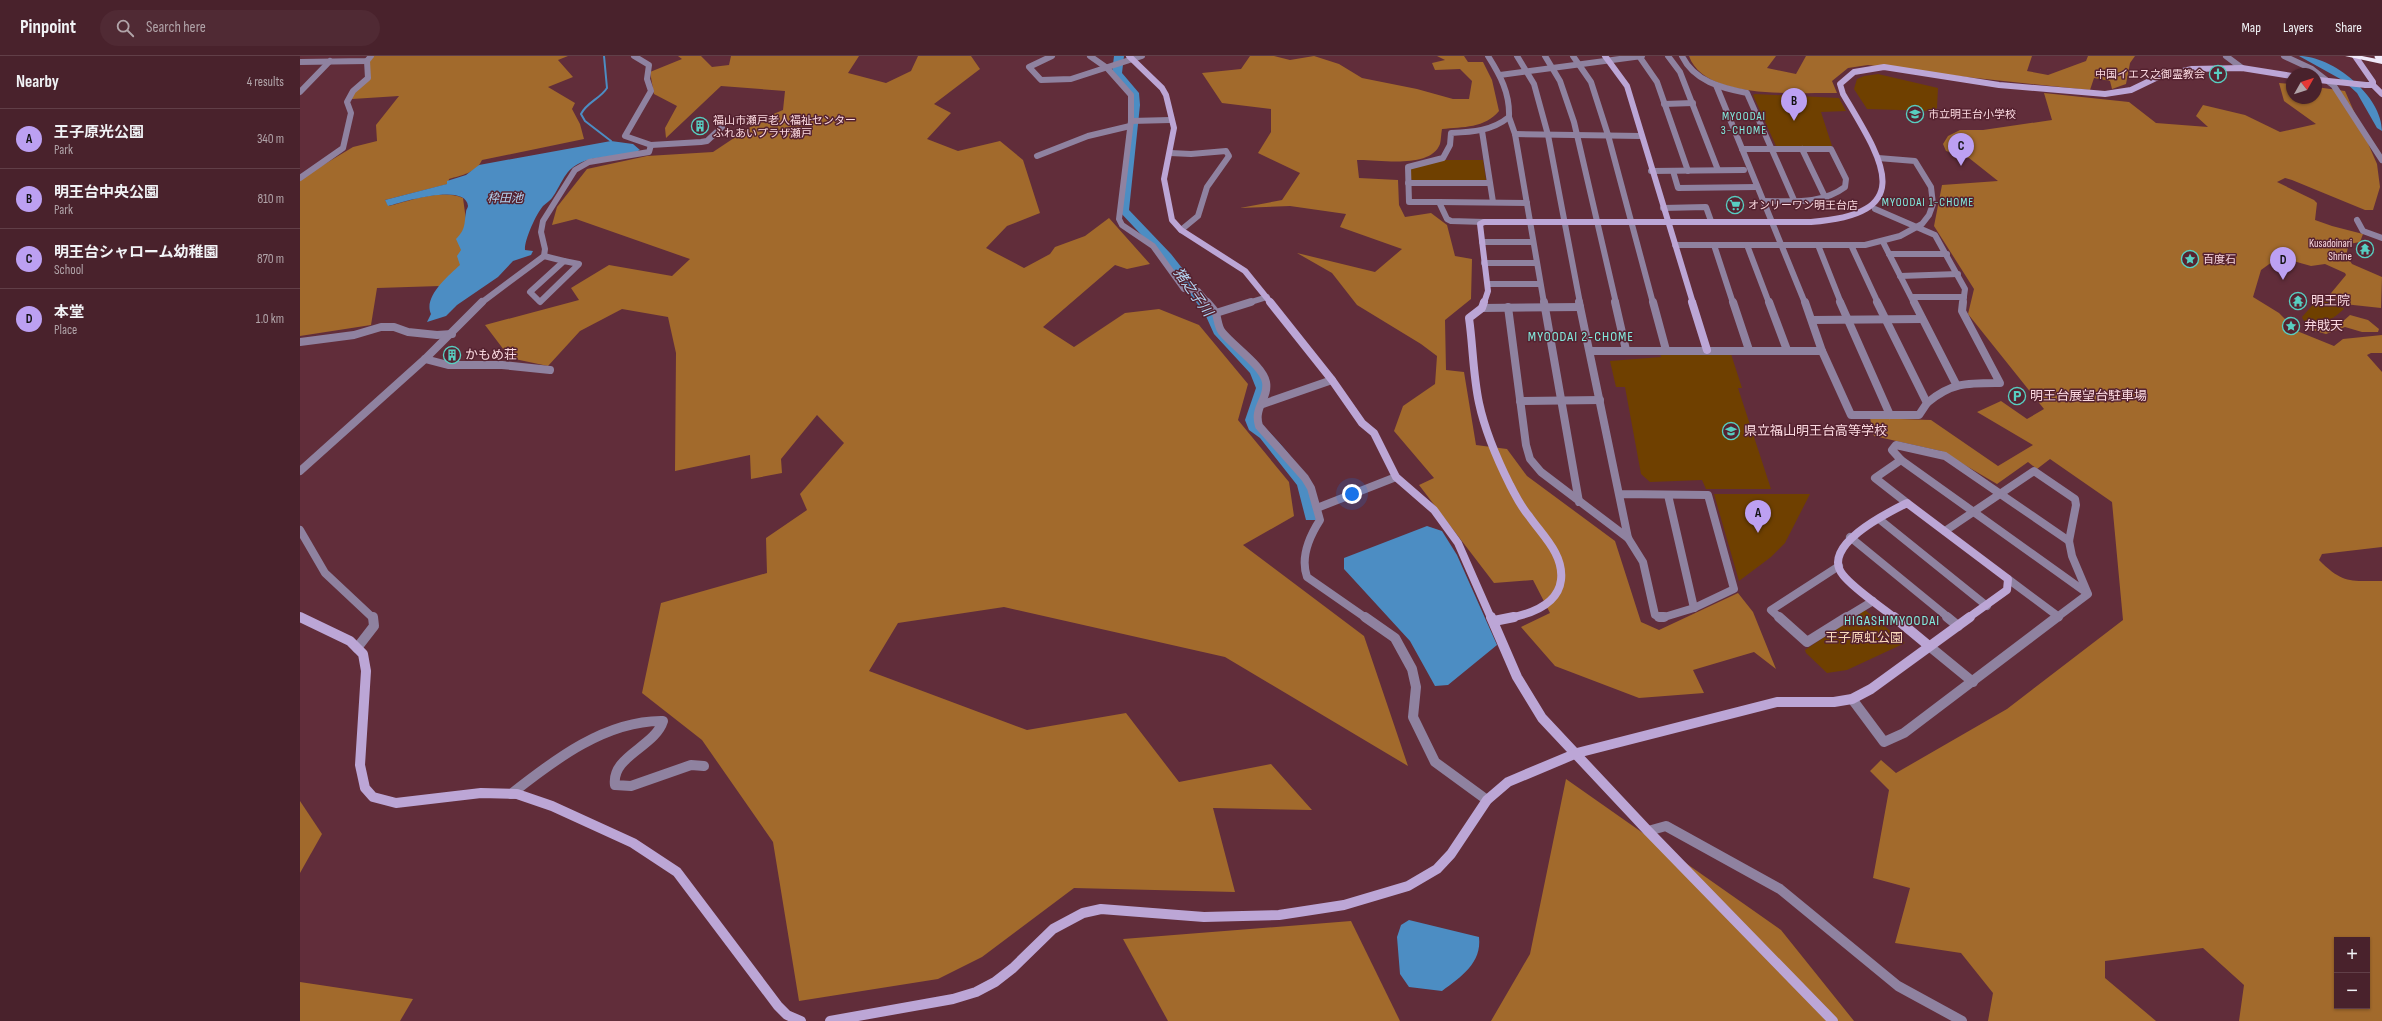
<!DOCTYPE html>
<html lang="en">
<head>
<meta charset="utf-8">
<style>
	:root { --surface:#49222c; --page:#502a34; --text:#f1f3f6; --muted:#b1a4a9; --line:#613f48; --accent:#bca0f2 }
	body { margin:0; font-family:"Sofia Sans Condensed","Noto Sans JP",sans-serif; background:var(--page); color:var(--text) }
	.controls { position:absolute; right:12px; bottom:12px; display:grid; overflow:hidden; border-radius:0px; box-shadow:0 1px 3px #0004 }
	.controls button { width:36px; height:36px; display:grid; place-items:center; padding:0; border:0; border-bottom:1px solid var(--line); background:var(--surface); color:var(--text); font:20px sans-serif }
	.compass { position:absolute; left:1986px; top:12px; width:36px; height:36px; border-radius:50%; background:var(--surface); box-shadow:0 1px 3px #0004; rotate:51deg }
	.you { position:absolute; left:1052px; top:438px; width:14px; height:14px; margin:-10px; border:3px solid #fff; border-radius:50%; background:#1a73e8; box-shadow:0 0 0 6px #1a73e833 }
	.badge { display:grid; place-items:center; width:26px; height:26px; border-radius:50%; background:var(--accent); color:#111; font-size:13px; font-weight:700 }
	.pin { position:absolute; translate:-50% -33px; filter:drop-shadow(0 1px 2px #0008) }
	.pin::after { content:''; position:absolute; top:21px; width:14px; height:12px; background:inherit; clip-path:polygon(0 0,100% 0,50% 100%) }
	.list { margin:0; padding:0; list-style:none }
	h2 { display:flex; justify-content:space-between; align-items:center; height:52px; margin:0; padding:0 16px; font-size:17px }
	h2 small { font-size:13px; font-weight:400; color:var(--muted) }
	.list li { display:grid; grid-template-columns:26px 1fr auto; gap:12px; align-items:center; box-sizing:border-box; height:60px; padding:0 16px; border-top:1px solid var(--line) }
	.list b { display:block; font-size:15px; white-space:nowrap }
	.list p { margin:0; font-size:13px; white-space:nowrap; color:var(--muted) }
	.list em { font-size:13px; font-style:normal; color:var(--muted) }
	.icon { flex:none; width:22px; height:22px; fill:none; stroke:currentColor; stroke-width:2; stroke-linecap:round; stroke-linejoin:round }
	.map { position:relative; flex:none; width:2082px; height:965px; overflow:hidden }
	header { display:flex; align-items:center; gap:24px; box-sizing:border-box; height:56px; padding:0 20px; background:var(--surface); border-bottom:1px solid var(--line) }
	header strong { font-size:19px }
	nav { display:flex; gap:22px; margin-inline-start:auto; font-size:14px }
	.search { width:280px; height:36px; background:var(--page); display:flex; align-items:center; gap:10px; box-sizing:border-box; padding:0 14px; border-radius:22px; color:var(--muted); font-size:15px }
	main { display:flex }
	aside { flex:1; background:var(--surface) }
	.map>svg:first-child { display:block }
</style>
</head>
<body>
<header>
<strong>Pinpoint</strong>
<div class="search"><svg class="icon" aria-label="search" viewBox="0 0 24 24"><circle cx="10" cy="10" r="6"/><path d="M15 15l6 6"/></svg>Search here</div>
<nav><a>Map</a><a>Layers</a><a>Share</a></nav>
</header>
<main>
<aside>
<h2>Nearby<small>4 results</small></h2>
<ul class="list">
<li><span class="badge">A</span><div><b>王子原光公園</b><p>Park</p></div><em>340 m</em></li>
<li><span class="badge">B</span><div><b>明王台中央公園</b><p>Park</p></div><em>810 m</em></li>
<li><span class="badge">C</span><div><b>明王台シャローム幼稚園</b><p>School</p></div><em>870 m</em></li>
<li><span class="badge">D</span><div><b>本堂</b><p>Place</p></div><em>1.0 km</em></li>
</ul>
</aside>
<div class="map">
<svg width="2082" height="965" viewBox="0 0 2082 965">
	<rect width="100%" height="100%" fill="#612d3a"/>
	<g fill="#6f4000">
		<polygon points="1578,18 1638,32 1637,52 1633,55 1567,53 1554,33 1557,23 1564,20"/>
		<polygon points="1455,38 1539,42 1546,55 1521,56 1532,90 1476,90 1453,39"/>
		<polygon points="1142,104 1183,104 1186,124 1182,126 1115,125 1111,123 1110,112"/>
		<path d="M2018,243L2042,251L2044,253C2035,261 2010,282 2002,261Z"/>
		<polygon points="1360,298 1431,298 1442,332 1438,332 1471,433 1406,433 1402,424 1350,426 1341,418 1325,331 1316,331 1310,305 1361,301"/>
		<polygon points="1414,438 1510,438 1485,487 1471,501 1439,525"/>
		<polygon points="1565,554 1605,587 1547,614 1527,617 1506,597 1505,594"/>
	</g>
	<g fill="#a26a2c" fill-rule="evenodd">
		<path d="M70,0H268L258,4L273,21L248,31L275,47L272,53L280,68L284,83L182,104C176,117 162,119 149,123L148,128L85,144L89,150C113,144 140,133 163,142L166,164L161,209L140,230L77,232L71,269L0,280V123L53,91L77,85L76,69L99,40L52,43L53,34L70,20Z"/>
		<polygon points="378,0 401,0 412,11 429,9 431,0 559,0 548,17 586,27 611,15 618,0 671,0 680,13 634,48 651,57 627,83 658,95 700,85 723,104 740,157 707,170 686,192 724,212 750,198 755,191 785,180 809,162 850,208 827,213 815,209 743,271 774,291 825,257 859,253 899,269 948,328 938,364 989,426 994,460 943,489 1064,580 1108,710 925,601 704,551 598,567 569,615 727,674 826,657 879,726 971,708 1012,754 913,752 935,836 774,832 682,901 638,923 499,945 473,786 402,684 342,637 361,547 467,517 466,482 507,454 500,438 544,387 517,359 481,403 482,417 451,423 450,399 375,415 376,297 368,261 322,253 280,275 248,310 210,302 185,269 279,244 271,232 309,209 372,220 390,203 276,163 252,169 257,151 287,113 347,100 413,96 464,62 483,54 485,35 421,30 366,82 365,72 377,50 354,38 350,16 382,3"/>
		<path d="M950,0H974L990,4L1014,0L1039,8L1062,22L1117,33L1153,43H1169L1172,25L1160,13L1135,14L1132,7L1145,4L1137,0H1164L1168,6H1183L1192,24L1199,55C1185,72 1163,71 1142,73C1141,78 1141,84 1140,88C1130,114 1077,103 1057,104L1059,122L1098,124L1099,149L1105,161L1131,157L1147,169L1155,200L1172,203L1171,243L1145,264L1146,314L1164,316L1176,389L1207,393L1227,420L1315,485L1341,566L1359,574L1438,537L1453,556L1476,613L1454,596L1393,614L1404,637L1339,642L1255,610L1221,571L1250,557L1233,524L1194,527L1119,429L1134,422L1094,375L1103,350L1135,328L1137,300L1121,288L1057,249L1032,217L997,197L1075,216L1102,193L1040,171L1046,158L990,150L940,152L982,144L1000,117L958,97L971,76V53L922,47L902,17L941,13Z"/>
		<path d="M1389,0H1476L1467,12L1496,18L1506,0H1732L1727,15L1748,19L1786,5L1788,0H1835L1830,7L1826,28L1812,33L1810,25L1794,22L1790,34L1666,21L1568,9L1548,12L1532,25L1537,37C1498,36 1405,45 1389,0Z"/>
		<path d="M1979,27L1992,28V42H2016V31L2045,35L2077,108L2080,131L2073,154H2065L1992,124L1985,122L1977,126L2014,144L2017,147L2015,164L2032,170L2063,178L2060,186L2049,188L2046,199L2052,208L2082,221L2081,252L2044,248L2027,242L2046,219L2045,217L2025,208L2011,210L1979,201L1961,214L1953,241L1979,257L1997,275L2034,290L2043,283L2082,279V297H2071L2067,299L2082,316V491L2022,498L2019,504C2043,528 2050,525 2082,525V965H1939L1944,929L1903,892L1805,905V922L1856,965H1688L1693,937L1661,897L1595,887L1610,832L1573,822L1589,734L1570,715L1581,704L1596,717L1707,653L1823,564L1812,446L1750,403L1737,413L1728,406L1697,428L1641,395L1574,380L1570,362L1631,364L1698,410L1733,389L1677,356L1701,345L1727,363L1744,353L1668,258L1674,233L1634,170L1642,129L1698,125L1669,102L1646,95L1643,88L1648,80L1660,74H1683L1752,64L1744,37L1829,46L1856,67L1908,71L1896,60L1903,49L1945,59L1980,76L2016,68L1984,45ZM2037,884H2067V950H2037Z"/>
		<polygon points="2050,259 2068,264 2079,273 2078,276 2062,276 2045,271 2026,278 2005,272 2026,274 2041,267"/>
		<polygon points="1266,723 1481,874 1554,965 1191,965 1230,898"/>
		<polygon points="0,745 22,778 0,817"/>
		<polygon points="1051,865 1100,965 868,965 823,883"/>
		<polygon points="0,926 113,943 100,965 0,965"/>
	</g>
	<g fill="#4c8dc3">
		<path d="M311,85L333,88L340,94C320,105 297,97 278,108C264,115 261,130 252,142C250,145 246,147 243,150C236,158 224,185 225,194L233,195L231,199L213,205L198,221L157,249L146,260L127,266L131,258C123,241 148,220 160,209L157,200L161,194L156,183C166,173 164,168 166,156C166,153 168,152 168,150C166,126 102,146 88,150L85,144L147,128V125L166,119L179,109Z"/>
		<polygon points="1127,470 1142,475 1157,499 1197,589 1148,629 1135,630 1110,585 1044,513 1044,502"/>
		<path d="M1109,864L1179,881C1182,907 1161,921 1142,935L1109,931L1100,918L1097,881L1101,869Z"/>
	</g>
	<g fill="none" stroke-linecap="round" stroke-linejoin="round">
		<path stroke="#4c8dc3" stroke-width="2" d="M304,0L307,32C300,43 287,46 281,58L285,65L311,85"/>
		<g fill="#4c8dc3" fill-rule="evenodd">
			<path d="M814,0H824L822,17L839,37L840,49L829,154L871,198L915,254L923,273L962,315L968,332L957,364C960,370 966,372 970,377C985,392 1028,441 1016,464H1006L997,429L960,382L949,374L945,364L956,332L950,317L914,278L905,258L863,202L819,155L830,49L829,37L812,17Z"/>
			<path d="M1999,0C2033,0 2082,40 2082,75L2077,72L2057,37L2044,25Z"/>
		</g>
		<g stroke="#8f82a0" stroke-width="6">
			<polyline points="334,0 349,9 347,23 351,35 325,80 351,89 401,86 407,85 422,71"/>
			<polyline points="752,0 729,11 741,24 771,23 842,0"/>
			<polyline points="790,0 807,12 831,39 831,65 819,163 822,169 853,190 884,233 898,235 908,247"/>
			<polyline points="1217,0 1234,28 1248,79 1280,247"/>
			<polyline points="1245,0 1260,25 1274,66 1316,247"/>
			<polyline points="1273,0 1291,26 1308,79 1353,247"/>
			<polyline points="1339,0 1357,26 1388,115"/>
			<polyline points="1368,0 1380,16 1418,114"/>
			<path d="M1382,0C1394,25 1421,32 1447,37L1494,144"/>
			<polyline points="1926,0 1942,12"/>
			<polyline points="1984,0 2012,13 2034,30 2082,104"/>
			<polyline points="0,6 67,5 71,0"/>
			<polyline points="1200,19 1342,0"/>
			<polyline points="1416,29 1505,247"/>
			<polyline points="0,36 30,5"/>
			<polyline points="1364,48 1393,47"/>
			<polyline points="1209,61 1215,78 1244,247"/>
			<polyline points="831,65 870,64"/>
			<polyline points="1182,75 1193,146"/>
			<polyline points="1215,78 1341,80"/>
			<path d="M1442,93H1531L1546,123L1545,131C1521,149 1492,145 1463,145"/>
			<polyline points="1502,93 1526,143"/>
			<polyline points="870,97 891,98 926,95 929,100 907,131 898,160 881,174"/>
			<polyline points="737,100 788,80 830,70"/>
			<polyline points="1351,115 1444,114"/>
			<polyline points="1373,115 1378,132 1457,131"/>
			<polyline points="0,122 43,92 51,57 47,46 53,35 68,22 67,5"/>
			<polyline points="1108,127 1189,127"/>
			<polyline points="1139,146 1227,147"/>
			<polyline points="1363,152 1406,151 1411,165"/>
			<polyline points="1575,153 1635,179 1665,233 1663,247"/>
			<polyline points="2057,164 2063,175 2082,182"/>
			<path d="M1184,166L1151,165L1147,163L1139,146H1109L1108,111L1143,102L1150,89L1151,77C1172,76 1192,75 1209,61C1210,37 1200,19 1188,0"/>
			<polyline points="1182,186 1232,186"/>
			<polyline points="1583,186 1614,247"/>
			<polyline points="1375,189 1565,189 1600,180 1622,168 1629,159 1633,148 1631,131 1615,105 1578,102"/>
			<polyline points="1414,189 1433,247"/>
			<polyline points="1447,189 1469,247"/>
			<polyline points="1518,189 1541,247"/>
			<polyline points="1551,189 1578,247"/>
			<polyline points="1589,198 1647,198"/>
			<polyline points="244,200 264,205"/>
			<polygon points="264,205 279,208 240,246 230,236"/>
			<polyline points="1184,207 1236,207"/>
			<polyline points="1600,220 1658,218"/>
			<polyline points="1188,228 1240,228"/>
			<polyline points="1612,241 1664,241"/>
			<polyline points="181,247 244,200 245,193 241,176 243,165 275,114 289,106 349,96 351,89"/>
			<polyline points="948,247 967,241"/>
		</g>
		<g stroke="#8f82a0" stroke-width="8">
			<path d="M907,246C910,250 915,254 916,258C918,264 918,271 922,276C933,290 963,310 966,326C969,343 953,351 959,370L1005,422L1011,432L1020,464C1009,481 1000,501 1007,521L1066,562"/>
			<polyline points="1244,246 1279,446"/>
			<polyline points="1279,246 1328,482 1343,506 1355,559 1361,562 1394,552 1434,533 1408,439 1319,438"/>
			<polyline points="1315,246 1326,294"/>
			<polyline points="1353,246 1366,294"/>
			<polyline points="1433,246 1449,294"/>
			<polyline points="1469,246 1487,294"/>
			<polyline points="1505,246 1522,295"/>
			<polyline points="1540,246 1590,359"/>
			<polyline points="1614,246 1656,328"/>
			<polyline points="1208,251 1226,389 1230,403 1241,416 1328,482"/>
			<polyline points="1182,252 1280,251"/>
			<polyline points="916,257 951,246"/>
			<polyline points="1512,264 1622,263"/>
			<polyline points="0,286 54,279 81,271 94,271 108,276 137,279 152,278"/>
			<polyline points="1290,295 1522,295 1551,359 1619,359 1627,347 1577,246"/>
			<polyline points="125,303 148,309 202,309 250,314"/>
			<polyline points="1220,345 1300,344"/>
			<path d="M1627,347C1652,326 1668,327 1700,327L1662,255L1663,246"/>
			<polyline points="963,348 1032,324"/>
			<polyline points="1601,404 1787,537"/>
			<polyline points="0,415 125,303 182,246"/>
			<polyline points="1368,439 1394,552"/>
			<polyline points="1607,447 1575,422 1601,404 1592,394 1596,389 1645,400 1769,485"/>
			<polyline points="1017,452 1096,421"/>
			<polyline points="1579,463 1687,550"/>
			<polyline points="0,474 25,517 73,562"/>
			<polyline points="1645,475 1734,415 1775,443 1776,449 1769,485 1772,500 1788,538 1756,562"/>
			<polyline points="1550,481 1649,562"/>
			<polyline points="1708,523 1759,561"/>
			<polyline points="1480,562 1471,554 1539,510"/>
			<polyline points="1545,562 1573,545"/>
		</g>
		<g stroke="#8f82a0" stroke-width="10">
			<polyline points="1065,561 1095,582 1112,613 1116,631 1113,661 1135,706 1187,744"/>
			<polyline points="1359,561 1364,561"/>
			<polyline points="1479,561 1507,586 1547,561"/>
			<polyline points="1647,561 1658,570"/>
			<polyline points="1629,590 1673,626"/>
			<polyline points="57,592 74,570 73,561"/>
			<polyline points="1552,643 1584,686 1604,677 1757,561"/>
			<path d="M211,738C254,704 306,664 363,665C355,691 311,700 315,729L331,730L391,709L404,710"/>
			<polyline points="1348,775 1366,770 1480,833 1598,930 1662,965"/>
		</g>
		<g stroke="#bca6d6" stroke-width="6">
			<polyline points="829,0 862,32 866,39 874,72 864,123 872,164 881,174 945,215 971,247"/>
			<polyline points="1305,0 1327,30 1393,247"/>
			<polyline points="2055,0 2073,26 2073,29 2066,29"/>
			<polyline points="2073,29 2082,38"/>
			<path d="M1184,247L1188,235L1180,168L1184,166H1511C1620,158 1582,104 1543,38L1540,28L1554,16L1584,11L1699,29L1805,38L1831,34L1860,20L1892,13L1942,12L1992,20"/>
		</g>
		<g stroke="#bca6d6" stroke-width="8">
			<polyline points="970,246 1032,324 1062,367 1074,377 1096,421 1134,454 1158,487 1191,562"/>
			<path d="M1184,246L1182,252L1169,262C1173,290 1173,319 1179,347C1185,375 1197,403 1210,429C1216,440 1221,451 1229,460C1242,479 1264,498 1261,524C1258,549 1230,558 1209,562"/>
			<polyline points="1392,246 1407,294"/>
			<polyline points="0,561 3,562"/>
			<path d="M1595,562C1580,550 1554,533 1543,519C1519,490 1589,456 1607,447L1708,523L1707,534L1668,562"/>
		</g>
		<g stroke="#bca6d6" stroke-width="10">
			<polyline points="0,561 50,585 63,598 66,615 60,709 65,732 73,741 96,747 181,737 217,738 252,750 333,787 377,816 478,950 487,959 501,965"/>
			<polyline points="1191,561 1217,621 1242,662 1348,775 1533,965"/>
			<polyline points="1594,561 1629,590"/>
			<polyline points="1194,565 1214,561"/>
			<polyline points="530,965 653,943 676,936 695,926 713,912 753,873 783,857 801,853 904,861 979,859 1044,849 1108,830 1137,813 1151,798 1187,744 1208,726 1277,697 1477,646 1534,646 1552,643 1571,633 1670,561"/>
		</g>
		<polygon fill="#efe9f8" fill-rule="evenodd" points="2045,0 2062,0 2082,4 2082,8"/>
		<polyline stroke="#bca6d6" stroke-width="6" points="2019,24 2066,29"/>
		<polyline stroke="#efe9f8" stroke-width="9" points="2079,0 2082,0"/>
	</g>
	<defs>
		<g id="church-ring" transform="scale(0.9)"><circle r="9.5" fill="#552230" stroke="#58cec1" stroke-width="1.5"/><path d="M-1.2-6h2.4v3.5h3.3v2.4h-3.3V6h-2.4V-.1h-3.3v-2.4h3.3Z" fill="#58cec1"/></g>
		<g id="school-ring" transform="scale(0.9)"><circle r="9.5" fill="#552230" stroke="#58cec1" stroke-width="1.5"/><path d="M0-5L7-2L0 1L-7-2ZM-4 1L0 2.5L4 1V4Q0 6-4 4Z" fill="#58cec1"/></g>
		<g id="building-ring" transform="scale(0.9)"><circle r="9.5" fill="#552230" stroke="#58cec1" stroke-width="1.5"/><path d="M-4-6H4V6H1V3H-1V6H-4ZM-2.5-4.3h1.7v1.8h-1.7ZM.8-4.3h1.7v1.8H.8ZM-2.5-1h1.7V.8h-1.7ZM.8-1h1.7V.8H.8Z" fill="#58cec1"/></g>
		<g id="supermarket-ring" transform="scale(0.9)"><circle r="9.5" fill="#552230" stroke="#58cec1" stroke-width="1.5"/><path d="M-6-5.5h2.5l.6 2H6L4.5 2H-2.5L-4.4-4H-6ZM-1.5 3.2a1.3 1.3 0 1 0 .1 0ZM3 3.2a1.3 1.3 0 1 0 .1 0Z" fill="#58cec1"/></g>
		<g id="temple-ring" transform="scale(0.9)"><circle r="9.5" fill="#552230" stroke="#58cec1" stroke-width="1.5"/><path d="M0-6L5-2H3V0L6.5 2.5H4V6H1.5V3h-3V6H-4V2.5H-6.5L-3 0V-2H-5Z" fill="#58cec1"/></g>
		<g id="sight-ring" transform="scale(0.9)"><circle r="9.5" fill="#552230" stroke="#58cec1" stroke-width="1.5"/><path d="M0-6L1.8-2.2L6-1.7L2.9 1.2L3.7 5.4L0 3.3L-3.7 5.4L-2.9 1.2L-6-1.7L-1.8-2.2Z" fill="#58cec1"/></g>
		<g id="parking-ring" transform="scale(0.9)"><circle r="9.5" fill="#552230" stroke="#58cec1" stroke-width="1.5"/><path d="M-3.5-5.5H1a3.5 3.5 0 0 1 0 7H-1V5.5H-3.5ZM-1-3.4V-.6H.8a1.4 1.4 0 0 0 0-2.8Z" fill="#58cec1"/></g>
	</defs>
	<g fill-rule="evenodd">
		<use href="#church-ring" x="1918" y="18"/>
		<use href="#school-ring" x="1615" y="58"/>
		<use href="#building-ring" x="400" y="70"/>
		<use href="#supermarket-ring" x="1435" y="149"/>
		<use href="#temple-ring" x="2065" y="193"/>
		<use href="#sight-ring" x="1890" y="203"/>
		<use href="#temple-ring" x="1998" y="245"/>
		<use href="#sight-ring" x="1991" y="270"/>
		<use href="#building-ring" x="152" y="299"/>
		<use href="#parking-ring" x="1717" y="340"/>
		<use href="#school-ring" x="1431" y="375"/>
	</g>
	<g text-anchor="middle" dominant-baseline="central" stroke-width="3" stroke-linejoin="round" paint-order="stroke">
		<g font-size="11" fill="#fbd9e0" stroke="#552230" text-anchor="start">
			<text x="1905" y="18" text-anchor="end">中国イエス之御霊教会</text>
			<text x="1628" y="58">市立明王台小学校</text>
			<text x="413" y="64">福山市瀬戸老人福祉センター<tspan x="413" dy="13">ふれあいプラザ瀬戸</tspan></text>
			<text x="1448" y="149">オンリーワン明王台店</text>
			<text x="2052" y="187" text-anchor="end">Kusadoinari<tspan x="2052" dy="13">Shrine</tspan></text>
			<text x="1903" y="203">百度石</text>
		</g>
		<g font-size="12" letter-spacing="1" fill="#83ecdf" stroke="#552230">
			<text x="1444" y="60">MYOODAI<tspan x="1444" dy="14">3-CHOME</tspan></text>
			<text x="1628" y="146">MYOODAI 1-CHOME</text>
		</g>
		<g font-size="12" font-style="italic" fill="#b4d5f2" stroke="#552230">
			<text x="205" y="142">枠田池</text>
		</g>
		<g font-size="13" fill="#fbd9e0" stroke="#552230" text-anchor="start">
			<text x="2011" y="245">明王院</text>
			<text x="2004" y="270">弁戝天</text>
			<text x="165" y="299">かもめ荘</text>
			<text x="1730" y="340">明王台展望台駐車場</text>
			<text x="1444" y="375">県立福山明王台高等学校</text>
		</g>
		<g font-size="13" fill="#fbdbbc" stroke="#552230">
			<text x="1564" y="582">王子原虹公園</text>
		</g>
		<g font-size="14" font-style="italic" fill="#b4d5f2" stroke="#552230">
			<text transform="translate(893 236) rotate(54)">猪之子川</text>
		</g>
		<g font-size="14" letter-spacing="1" fill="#83ecdf" stroke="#552230">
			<text x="1281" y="280">MYOODAI 2-CHOME</text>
			<text x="1592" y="564">HIGASHIMYOODAI</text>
		</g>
	</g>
</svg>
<div class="controls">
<button>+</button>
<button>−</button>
</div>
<svg class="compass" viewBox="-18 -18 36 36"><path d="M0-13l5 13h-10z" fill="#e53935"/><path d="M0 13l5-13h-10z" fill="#b1a4a9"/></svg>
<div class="you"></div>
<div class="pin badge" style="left:1458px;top:477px">A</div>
<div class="pin badge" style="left:1494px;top:65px">B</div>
<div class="pin badge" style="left:1661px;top:110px">C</div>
<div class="pin badge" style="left:1983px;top:224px">D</div>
</div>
</main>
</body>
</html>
